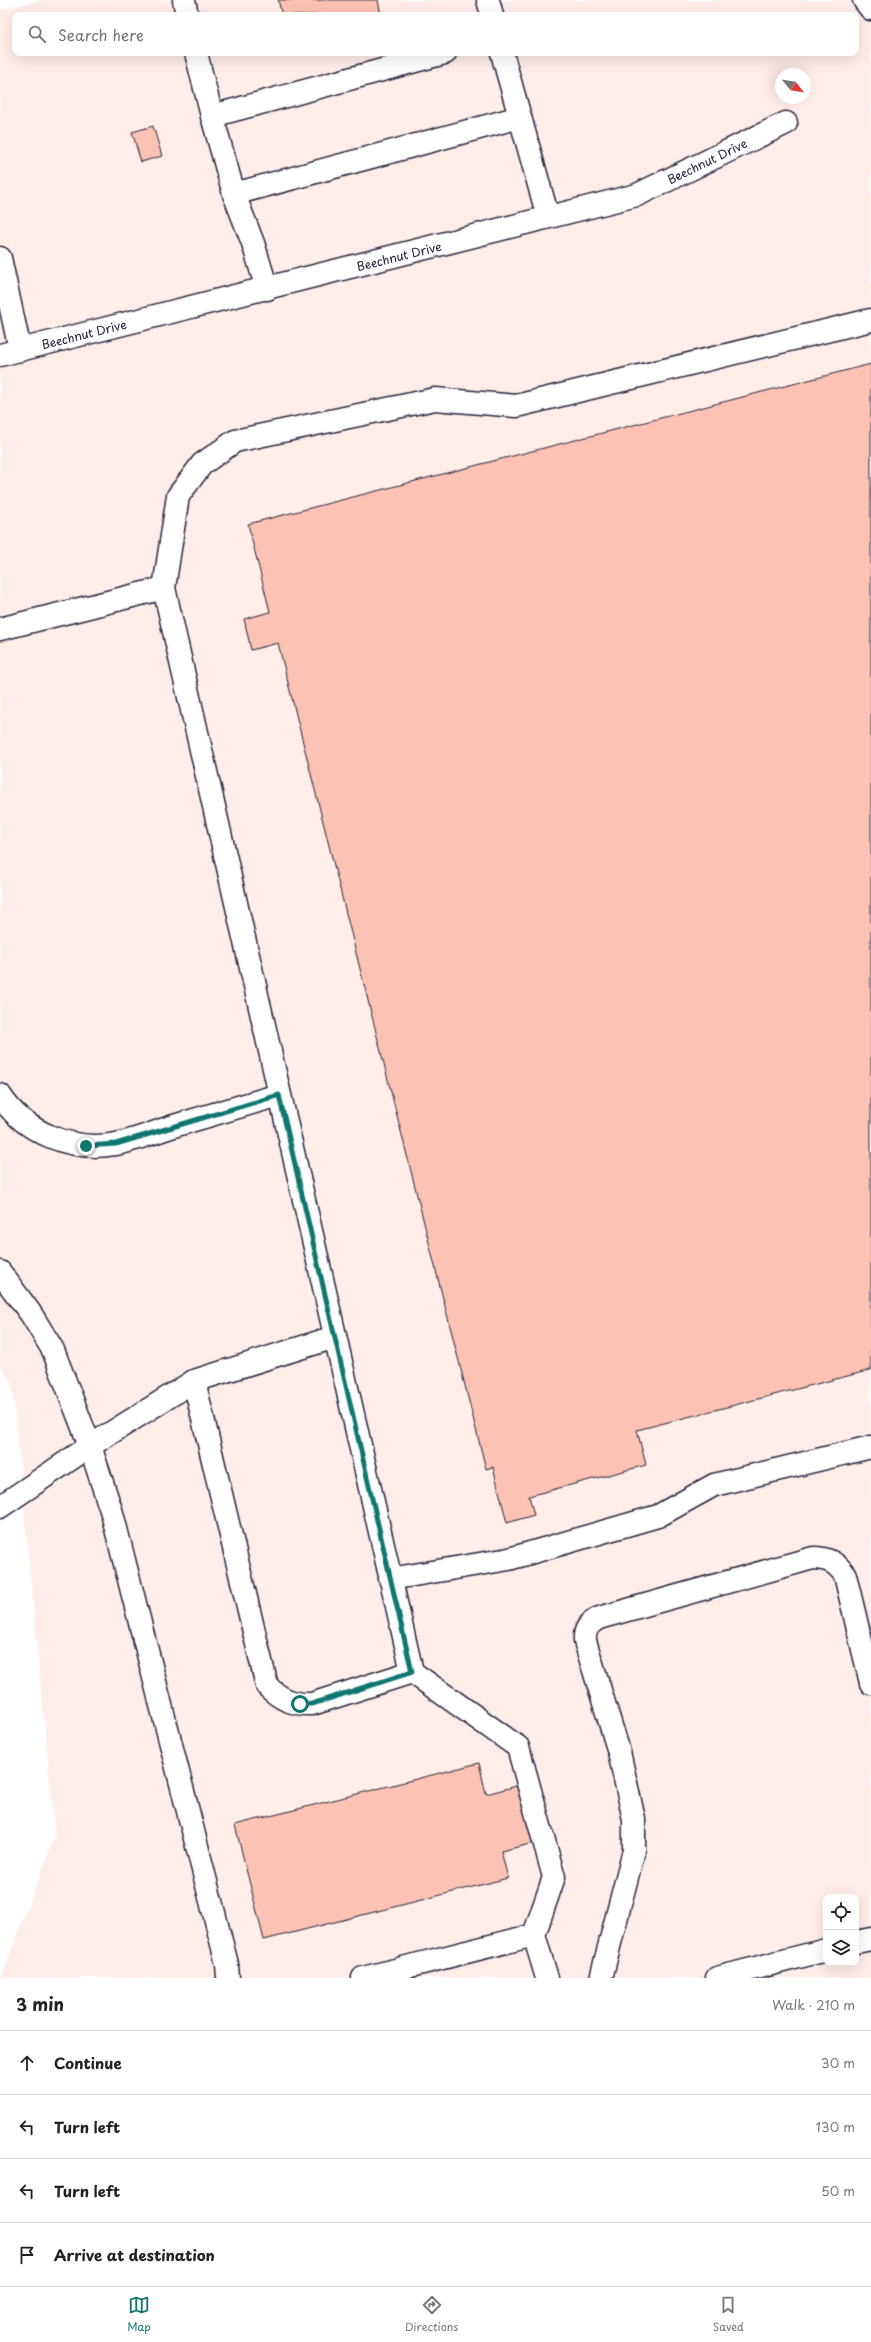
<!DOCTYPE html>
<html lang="en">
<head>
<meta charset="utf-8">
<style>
	:root { --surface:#fff; --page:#f6f6f6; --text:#222; --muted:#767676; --line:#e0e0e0; --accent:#0f766e }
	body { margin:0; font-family:"Playpen Sans",sans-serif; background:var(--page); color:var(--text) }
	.controls { position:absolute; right:12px; bottom:12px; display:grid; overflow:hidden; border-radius:8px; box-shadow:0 4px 16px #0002 }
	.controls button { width:36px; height:36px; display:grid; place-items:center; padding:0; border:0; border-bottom:1px solid var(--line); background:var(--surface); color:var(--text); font:20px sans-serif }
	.compass { position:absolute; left:775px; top:68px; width:36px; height:36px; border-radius:50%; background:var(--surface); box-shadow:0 4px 16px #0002; rotate:120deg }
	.stop { position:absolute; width:12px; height:12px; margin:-9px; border:3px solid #0f766e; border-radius:50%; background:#fff }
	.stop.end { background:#0f766e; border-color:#fff; box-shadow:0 1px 4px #0008 }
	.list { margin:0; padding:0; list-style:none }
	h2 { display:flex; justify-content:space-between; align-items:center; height:52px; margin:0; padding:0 16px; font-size:17px }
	h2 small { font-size:13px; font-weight:400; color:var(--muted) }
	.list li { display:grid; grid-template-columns:26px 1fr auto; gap:12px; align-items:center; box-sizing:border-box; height:64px; padding:0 16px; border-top:1px solid var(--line) }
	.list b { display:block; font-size:15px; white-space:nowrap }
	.list em { font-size:13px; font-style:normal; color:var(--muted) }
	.icon { flex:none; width:22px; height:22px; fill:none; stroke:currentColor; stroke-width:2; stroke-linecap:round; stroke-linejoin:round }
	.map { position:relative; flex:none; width:871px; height:1978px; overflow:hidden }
	.search { position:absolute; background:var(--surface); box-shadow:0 4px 16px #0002; left:12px; right:12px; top:12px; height:44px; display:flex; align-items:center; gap:10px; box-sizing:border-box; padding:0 14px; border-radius:8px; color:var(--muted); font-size:15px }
	.sheet { height:308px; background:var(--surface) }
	nav { display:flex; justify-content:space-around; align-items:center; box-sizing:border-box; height:56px; border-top:1px solid var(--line); background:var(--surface); font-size:11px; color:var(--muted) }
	nav a { display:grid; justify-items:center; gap:2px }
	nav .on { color:var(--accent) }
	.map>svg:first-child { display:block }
</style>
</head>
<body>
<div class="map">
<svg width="871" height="1978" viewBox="0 0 871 1978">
	<rect width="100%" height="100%" fill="#fff"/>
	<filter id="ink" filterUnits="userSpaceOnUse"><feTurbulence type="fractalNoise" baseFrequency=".025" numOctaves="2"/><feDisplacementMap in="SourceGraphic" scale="8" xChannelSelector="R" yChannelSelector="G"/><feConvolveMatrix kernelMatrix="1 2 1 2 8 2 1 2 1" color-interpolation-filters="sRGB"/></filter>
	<g filter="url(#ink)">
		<path fill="#feede8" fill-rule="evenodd" d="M43,0H871V1978H1L55,1836L12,1382L0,1365V10ZM15,15H856V53H15ZM781,74H805V98H781ZM826,1897H856V1963H826Z"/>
		<g fill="#fcc2b3" stroke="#22223b">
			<polygon points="278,0 378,0 381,15 282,15"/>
			<polygon points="153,126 162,156 141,162 132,132"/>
			<polygon points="871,364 871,1370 637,1430 646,1465 529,1496 534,1515 507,1523 493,1467 486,1469 278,643 251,650 244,619 270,612 248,524"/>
			<polygon points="479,1763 486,1794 524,1784 539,1842 501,1851 508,1878 264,1940 235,1825"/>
		</g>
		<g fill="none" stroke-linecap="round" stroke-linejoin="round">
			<g stroke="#22223b" stroke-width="25">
				<g id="minor">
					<polyline points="184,0 187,15"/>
					<polyline points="488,0 492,15"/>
					<polyline points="864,0 871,9"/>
					<polyline points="196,53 212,116 445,53"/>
					<polyline points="502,53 548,217"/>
					<polyline points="212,116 234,194 520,117"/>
					<polyline points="234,194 253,243 267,289"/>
					<polyline points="0,258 20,350"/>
					<polyline points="0,355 637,195 786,123"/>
					<polyline points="164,588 178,496 202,464 235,441 435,399 516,406 871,320"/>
					<polyline points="0,629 164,588 412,1672 518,1747 554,1877 534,1935 363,1978"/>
					<path d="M0,1095C24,1133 73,1152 116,1144C137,1140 157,1131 177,1125C211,1115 245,1105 279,1095"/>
					<polyline points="0,1272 31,1314 53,1350 90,1446 112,1513 227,1964 228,1978"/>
					<path d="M194,1381L267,1686C280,1699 293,1705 312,1704L412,1672"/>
					<polyline points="0,1507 90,1446 194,1381 335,1337"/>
					<polyline points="390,1579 509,1559 658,1516 714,1485 871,1447"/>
					<polyline points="534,1935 547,1978"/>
					<polyline points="856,1942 871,1939"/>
					<path d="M601,1978L634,1850V1819L619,1752L585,1641C584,1629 589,1623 599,1618L813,1558C828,1558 837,1563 845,1575L871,1683"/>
					<polyline points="717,1978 826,1950"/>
				</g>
			</g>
			<use href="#minor" stroke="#fff" stroke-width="22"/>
		</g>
	</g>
	<g fill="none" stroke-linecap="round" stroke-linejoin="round" filter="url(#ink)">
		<polyline stroke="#0f766e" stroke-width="5" points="86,1146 116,1144 279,1095 412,1672 312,1704 300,1704"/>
	</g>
	<g text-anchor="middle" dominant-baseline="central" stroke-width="3.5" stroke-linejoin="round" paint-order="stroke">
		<g font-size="12" fill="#22223b" stroke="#fff">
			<text transform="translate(707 161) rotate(-26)">Beechnut Drive</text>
			<text transform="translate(399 256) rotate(-14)">Beechnut Drive</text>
			<text transform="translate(84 334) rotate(-14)">Beechnut Drive</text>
		</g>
	</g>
</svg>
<div class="controls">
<button><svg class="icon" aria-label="locate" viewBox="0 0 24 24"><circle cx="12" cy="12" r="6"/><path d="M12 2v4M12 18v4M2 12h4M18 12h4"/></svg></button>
<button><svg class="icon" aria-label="layers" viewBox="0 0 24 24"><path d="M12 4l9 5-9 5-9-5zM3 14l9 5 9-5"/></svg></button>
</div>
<svg class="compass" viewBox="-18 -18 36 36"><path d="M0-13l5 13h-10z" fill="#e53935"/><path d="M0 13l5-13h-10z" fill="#767676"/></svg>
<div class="stop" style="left:300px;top:1704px"></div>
<div class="stop end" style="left:86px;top:1146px"></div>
<div class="search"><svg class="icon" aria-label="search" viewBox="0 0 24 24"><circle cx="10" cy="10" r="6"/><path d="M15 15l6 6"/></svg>Search here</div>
</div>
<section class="sheet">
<h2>3 min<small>Walk · 210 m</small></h2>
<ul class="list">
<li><svg class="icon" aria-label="ahead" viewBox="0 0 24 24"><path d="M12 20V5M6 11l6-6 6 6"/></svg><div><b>Continue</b></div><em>30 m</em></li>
<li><svg class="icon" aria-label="left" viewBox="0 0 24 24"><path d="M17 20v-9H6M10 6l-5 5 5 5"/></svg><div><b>Turn left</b></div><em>130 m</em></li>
<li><svg class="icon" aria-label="left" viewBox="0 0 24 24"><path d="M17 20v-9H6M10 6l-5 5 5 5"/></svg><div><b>Turn left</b></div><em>50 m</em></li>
<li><svg class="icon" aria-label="arrive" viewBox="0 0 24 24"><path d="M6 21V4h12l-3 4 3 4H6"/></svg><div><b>Arrive at destination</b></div></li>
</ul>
</section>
<nav>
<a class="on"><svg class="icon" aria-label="map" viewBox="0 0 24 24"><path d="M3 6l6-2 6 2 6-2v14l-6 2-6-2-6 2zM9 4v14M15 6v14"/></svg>Map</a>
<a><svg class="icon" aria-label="directions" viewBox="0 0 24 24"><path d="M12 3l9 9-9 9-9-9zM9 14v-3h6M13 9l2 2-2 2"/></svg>Directions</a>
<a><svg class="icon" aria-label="saved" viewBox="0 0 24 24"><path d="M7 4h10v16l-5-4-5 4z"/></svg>Saved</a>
</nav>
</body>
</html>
